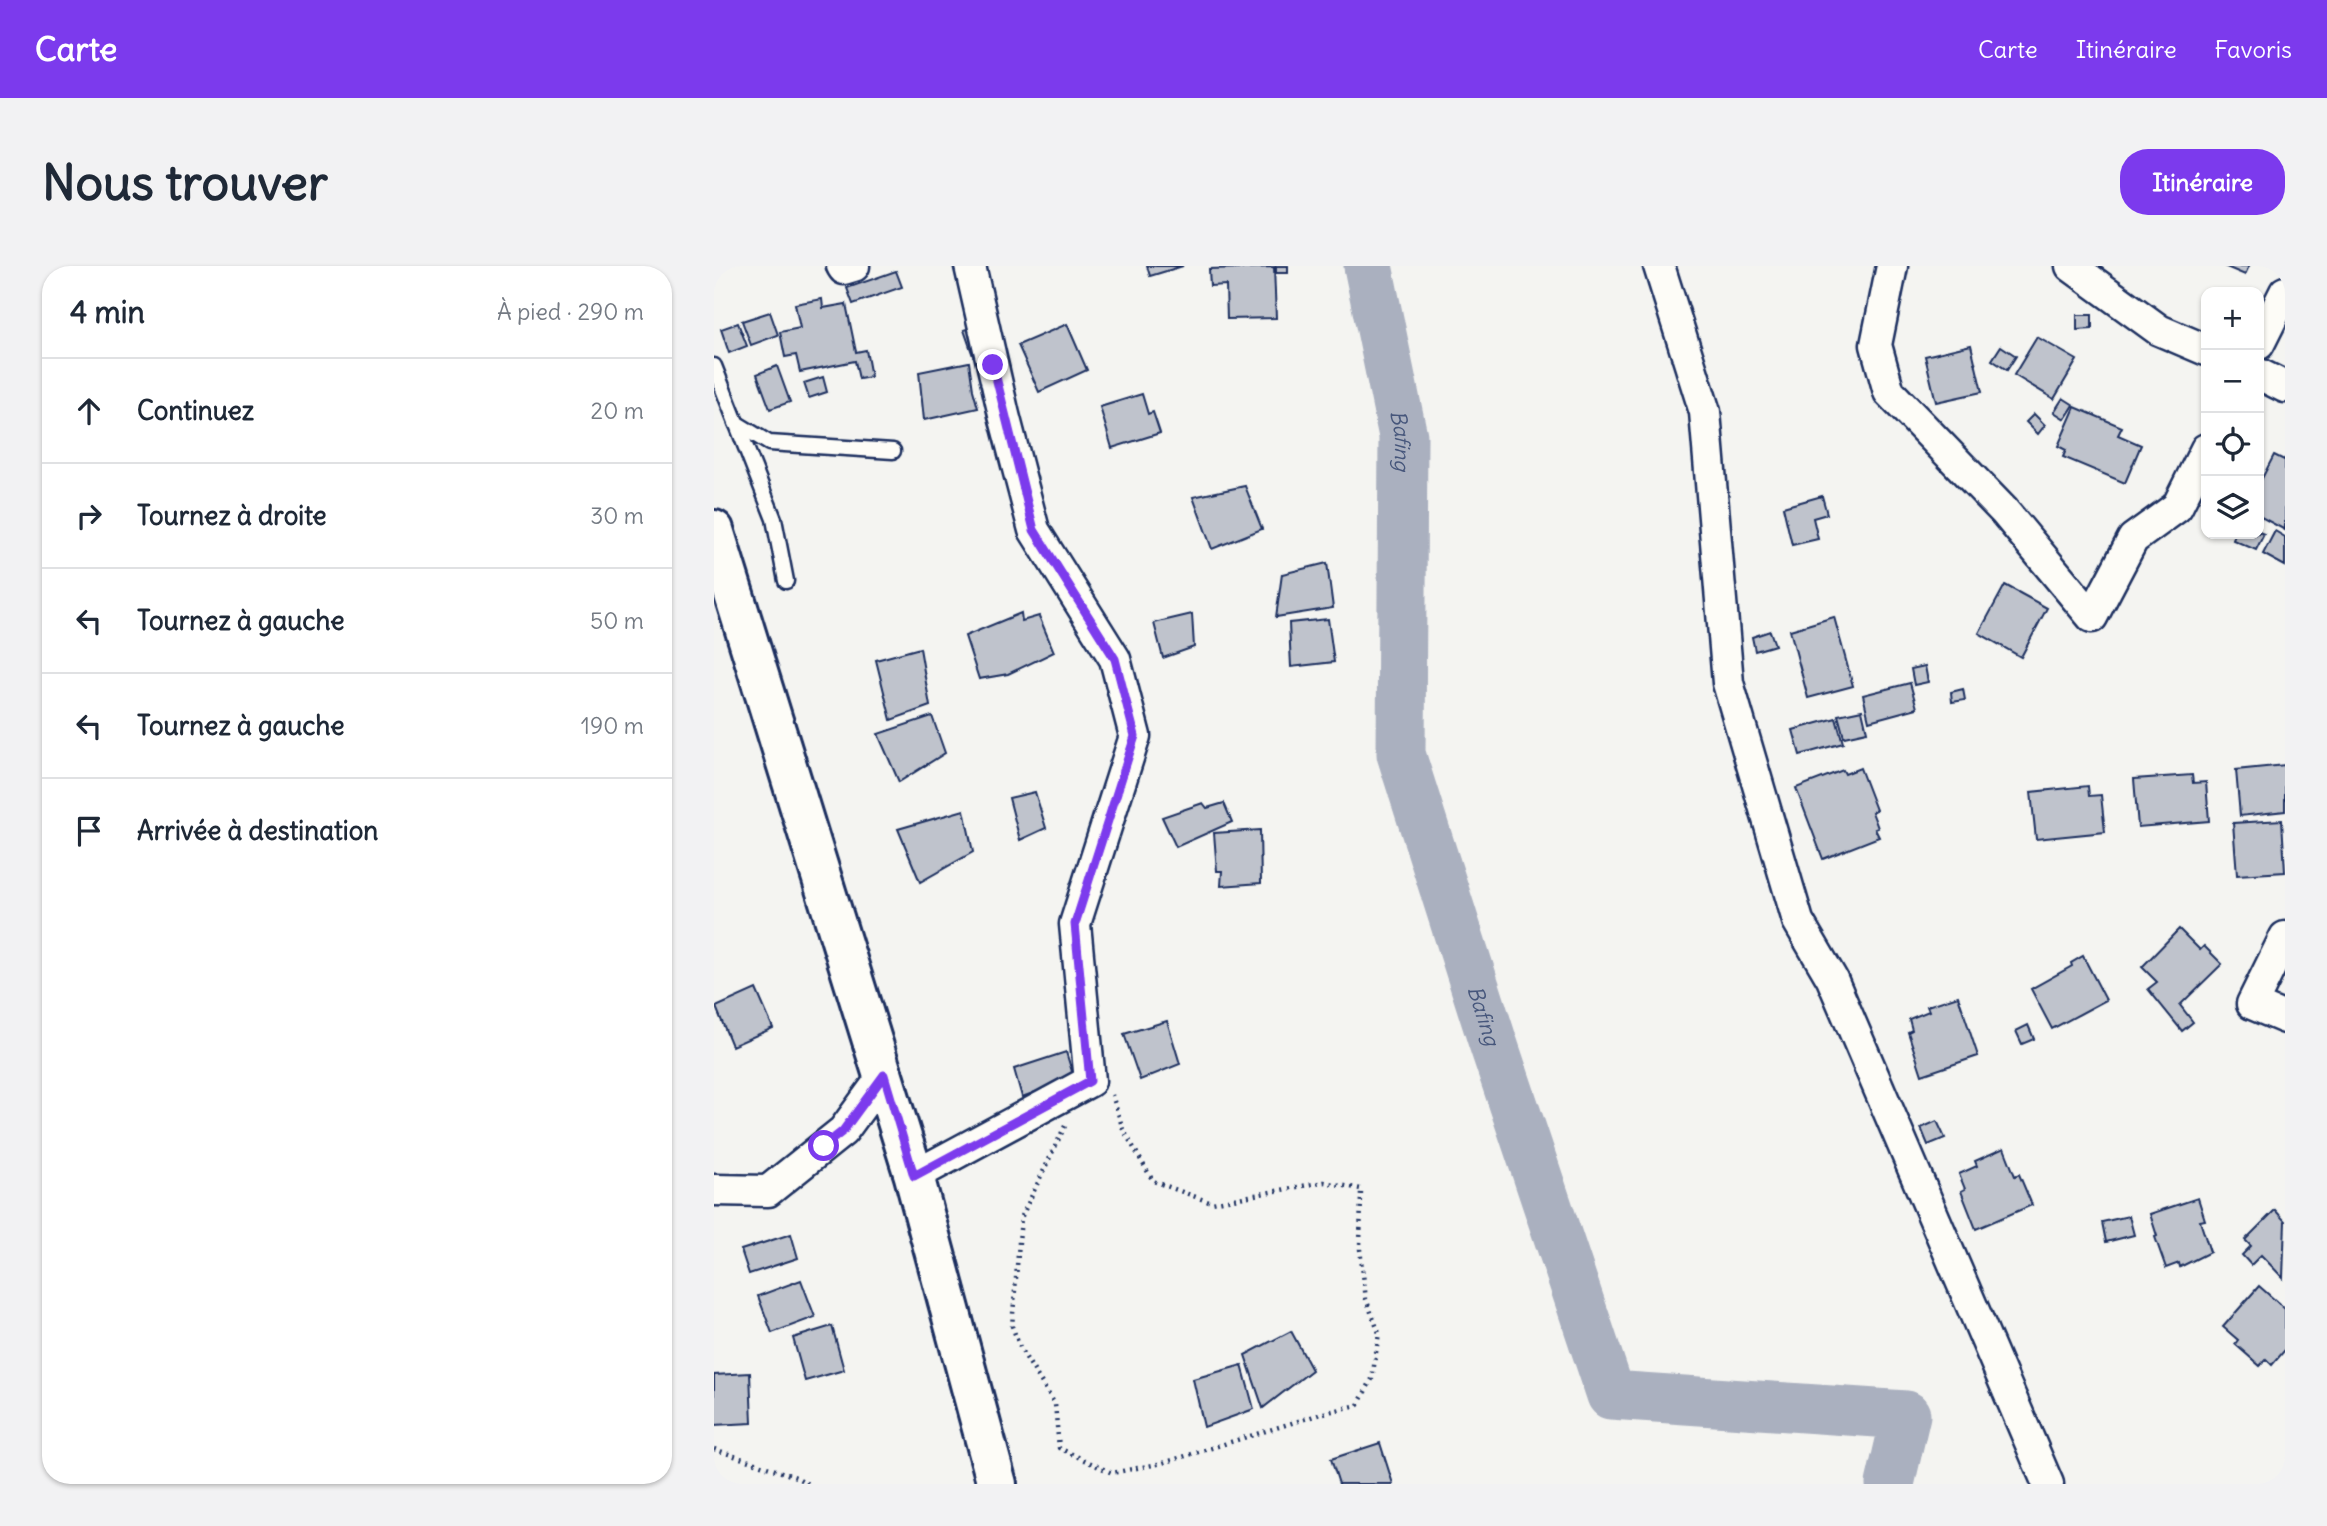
<!DOCTYPE html>
<html lang="fr">
<head>
<meta charset="utf-8">
<style>
	:root { --surface:#fff; --page:#f2f2f3; --text:#1f2937; --muted:#747a83; --line:#e0e1e3; --accent:#7c3aed }
	body { margin:0; font-family:Delius,sans-serif; background:var(--page); color:var(--text) }
	.controls { position:absolute; right:21px; top:21px; display:grid; overflow:hidden; border-radius:14px; box-shadow:0 2px 5px #0004 }
	.controls button { width:63px; height:63px; display:grid; place-items:center; padding:0; border:0; border-bottom:2px solid var(--line); background:var(--surface); color:var(--text); font:35px sans-serif }
	.stop { position:absolute; width:21px; height:21px; margin:-16px; border:5px solid #7c3aed; border-radius:50%; background:#fff }
	.stop.end { background:#7c3aed; border-color:#fff; box-shadow:0 2px 7px #0008 }
	.list { margin:0; padding:0; list-style:none }
	h2 { display:flex; justify-content:space-between; align-items:center; height:91px; margin:0; padding:0 28px; font-size:30px }
	h2 small { font-size:23px; font-weight:400; color:var(--muted) }
	.list li { display:grid; grid-template-columns:46px 1fr auto; gap:21px; align-items:center; box-sizing:border-box; height:105px; padding:0 28px; border-top:2px solid var(--line) }
	.list b { display:block; font-size:26px; white-space:nowrap }
	.list em { font-size:23px; font-style:normal; color:var(--muted) }
	.icon { flex:none; width:38px; height:38px; fill:none; stroke:currentColor; stroke-width:2; stroke-linecap:round; stroke-linejoin:round }
	.map { position:relative; flex:none; width:1571px; height:1218px; overflow:hidden; border-radius:28px }
	header { display:flex; align-items:center; gap:42px; box-sizing:border-box; height:98px; padding:0 35px; background:var(--accent); color:#fff }
	header strong { font-size:33px }
	nav { display:flex; gap:38px; margin-inline-start:auto; font-size:24px }
	.intro { display:flex; align-items:center; justify-content:space-between; box-sizing:border-box; height:168px; padding:0 42px }
	h1 { margin:0; font-size:49px }
	.button { padding:18px 32px; border-radius:28px; background:var(--accent); color:#fff; font-size:24px; font-weight:700 }
	main { display:flex; gap:42px; padding:0 42px }
	aside { flex:1; background:var(--surface); border-radius:28px; box-shadow:0 2px 5px #0004 }
	.map>svg:first-child { display:block }
</style>
</head>
<body>
<header>
<strong>Carte</strong>
<nav><a>Carte</a><a>Itinéraire</a><a>Favoris</a></nav>
</header>
<div class="intro"><h1>Nous trouver</h1><a class="button">Itinéraire</a></div>
<main>
<aside>
<h2>4 min<small>À pied · 290 m</small></h2>
<ul class="list">
<li><svg class="icon" aria-label="ahead" viewBox="0 0 24 24"><path d="M12 20V5M6 11l6-6 6 6"/></svg><div><b>Continuez</b></div><em>20 m</em></li>
<li><svg class="icon" aria-label="right" viewBox="0 0 24 24"><path d="M7 20v-9h11M14 6l5 5-5 5"/></svg><div><b>Tournez à droite</b></div><em>30 m</em></li>
<li><svg class="icon" aria-label="left" viewBox="0 0 24 24"><path d="M17 20v-9H6M10 6l-5 5 5 5"/></svg><div><b>Tournez à gauche</b></div><em>50 m</em></li>
<li><svg class="icon" aria-label="left" viewBox="0 0 24 24"><path d="M17 20v-9H6M10 6l-5 5 5 5"/></svg><div><b>Tournez à gauche</b></div><em>190 m</em></li>
<li><svg class="icon" aria-label="arrive" viewBox="0 0 24 24"><path d="M6 21V4h12l-3 4 3 4H6"/></svg><div><b>Arrivée à destination</b></div></li>
</ul>
</aside>
<div class="map">
<svg width="1571" height="1218" viewBox="0 0 1571 1218">
	<rect width="100%" height="100%" fill="#f4f4f1"/>
	<filter id="ink" filterUnits="userSpaceOnUse"><feTurbulence type="fractalNoise" baseFrequency=".0143" numOctaves="2"/><feDisplacementMap in="SourceGraphic" scale="14" xChannelSelector="R" yChannelSelector="G"/><feConvolveMatrix kernelMatrix="1 2 1 2 8 2 1 2 1" color-interpolation-filters="sRGB"/></filter>
	<g filter="url(#ink)">
		<g fill="none" stroke-linecap="round" stroke-linejoin="round">
			<path stroke="#aab0bf" stroke-width="49" id="s1" d="M654,0L689,170L687,488L778,774L897,1129L1192,1149L1176,1218"/>
		</g>
		<g fill="#bfc3cc" stroke="#1b2f5e" stroke-width="2">
			<polygon points="433,0 469,0 436,10"/>
			<rect x="562" y="0" width="12" height="7"/>
			<polygon points="1510,0 1535,0 1531,9"/>
			<polygon points="560,1 562,52 513,53 512,19 496,20 495,3"/>
			<polygon points="182,5 188,21 139,38 133,22"/>
			<polygon points="108,33 109,42 132,38 142,86 152,84 157,111 145,113 141,95 86,106 82,89 71,91 66,66 86,62 81,38"/>
			<polygon points="56,46 64,69 37,79 28,55"/>
			<polygon points="1363,49 1378,49 1378,63 1363,64"/>
			<polygon points="24,57 33,80 15,87 7,63"/>
			<polygon points="353,58 373,104 325,126 304,79"/>
			<polygon points="259,61 268,86 259,90 250,64"/>
			<polygon points="1323,71 1363,94 1340,133 1300,109"/>
			<polygon points="1257,79 1268,126 1222,136 1211,90"/>
			<polygon points="1287,80 1302,90 1293,104 1278,94"/>
			<polygon points="255,96 259,124 264,142 210,154 205,106"/>
			<polygon points="63,100 76,136 56,143 43,108"/>
			<polygon points="109,111 113,126 95,132 90,117"/>
			<polygon points="428,128 434,148 439,146 446,167 398,182 386,141"/>
			<polygon points="1349,132 1360,139 1351,153 1340,146"/>
			<polygon points="1361,141 1408,161 1404,169 1427,179 1411,217 1349,191 1352,184 1344,180"/>
			<polygon points="1320,148 1331,159 1324,168 1312,156"/>
			<polygon points="1560,189 1570,194 1571,192 1571,264 1545,250 1545,218"/>
			<polygon points="531,220 548,263 498,283 479,231"/>
			<polygon points="1108,230 1113,248 1099,252 1104,273 1078,279 1069,241"/>
			<polygon points="1561,265 1571,271 1571,300 1549,288"/>
			<polygon points="1545,266 1550,268 1542,284 1519,274 1521,268 1545,268"/>
			<polygon points="613,297 619,342 562,351 568,308"/>
			<polygon points="1291,319 1333,342 1307,391 1265,367"/>
			<polygon points="307,347 308,355 325,350 340,386 294,408 265,413 251,370"/>
			<polygon points="478,348 480,381 449,392 440,357"/>
			<polygon points="1120,351 1139,420 1094,432 1076,364"/>
			<polygon points="614,353 620,396 577,401 575,357"/>
			<polygon points="1056,365 1061,379 1041,385 1038,371"/>
			<polygon points="206,382 216,440 177,454 162,394"/>
			<polygon points="1211,400 1214,416 1200,419 1197,403"/>
			<polygon points="1196,417 1203,442 1155,455 1149,429"/>
			<polygon points="1249,423 1251,434 1238,436 1237,426"/>
			<polygon points="1148,444 1153,466 1130,471 1124,449"/>
			<polygon points="218,450 231,487 185,516 164,468"/>
			<polygon points="1122,452 1129,477 1086,489 1079,464"/>
			<polygon points="1571,499 1571,545 1526,550 1522,504"/>
			<polygon points="1146,502 1162,544 1158,546 1164,562 1161,563 1165,571 1109,593 1082,522 1129,504 1131,508"/>
			<polygon points="1478,509 1479,517 1492,516 1495,555 1424,561 1420,513"/>
			<polygon points="1374,520 1375,530 1387,529 1391,566 1322,573 1317,526"/>
			<polygon points="321,526 332,562 306,574 295,532"/>
			<polygon points="489,537 493,542 510,537 518,556 462,581 448,551"/>
			<polygon points="250,544 259,586 206,616 184,563"/>
			<polygon points="1568,554 1571,606 1523,609 1519,557"/>
			<polygon points="546,564 547,617 507,620 508,605 503,605 500,567"/>
			<polygon points="1465,663 1486,684 1490,680 1508,698 1466,739 1479,756 1468,765 1434,723 1443,716 1428,701"/>
			<polygon points="1369,690 1392,734 1338,763 1317,723 1358,700 1357,697"/>
			<polygon points="42,723 59,762 18,780 2,741"/>
			<polygon points="1244,730 1264,790 1208,809 1194,766 1198,764 1195,753 1215,745 1213,740"/>
			<polygon points="453,755 466,798 426,814 410,768"/>
			<polygon points="1314,759 1320,773 1308,778 1302,765"/>
			<polygon points="352,786 360,812 308,831 300,803"/>
			<polygon points="1223,855 1231,872 1214,879 1207,862"/>
			<polygon points="1290,882 1301,910 1305,908 1318,939 1262,963 1247,925 1251,923 1245,908 1263,900 1261,895"/>
			<polygon points="1484,932 1491,954 1486,955 1496,986 1466,1001 1465,997 1452,1002 1441,971 1443,970 1436,948"/>
			<polygon points="1561,944 1571,955 1569,1012 1547,989 1537,999 1528,989 1537,980 1531,974"/>
			<polygon points="1415,950 1420,969 1392,976 1388,956"/>
			<polygon points="77,968 84,992 35,1008 27,984"/>
			<polygon points="87,1014 101,1051 58,1067 44,1030"/>
			<polygon points="1545,1020 1571,1043 1571,1084 1558,1099 1552,1093 1546,1100 1521,1078 1524,1074 1509,1061"/>
			<polygon points="118,1060 130,1104 91,1115 79,1072"/>
			<polygon points="577,1065 598,1104 549,1142 531,1089"/>
			<polygon points="528,1099 540,1143 490,1161 479,1113"/>
			<polygon points="36,1107 38,1157 0,1159 0,1109"/>
			<polygon points="666,1177 679,1218 625,1218 617,1193"/>
		</g>
		<g fill="none" stroke-linecap="round" stroke-linejoin="round">
			<g stroke="#1b2f5e" stroke-width="19">
				<g id="service">
					<polyline points="0,100 60,253 72,315"/>
					<polyline points="22,157 55,177 179,185"/>
				</g>
			</g>
			<g stroke="#1b2f5e" stroke-width="35">
				<g id="minor">
					<polyline points="128,0 130,3 140,0"/>
					<polyline points="945,0 991,146 1014,417 1084,655 1118,713 1334,1218"/>
					<polyline points="1178,0 1162,79 1175,126 1290,245 1378,351 1419,273 1463,241 1492,183"/>
					<polyline points="1357,0 1445,64 1492,84"/>
					<polyline points="1545,78 1571,26"/>
					<polyline points="1545,108 1571,121"/>
					<polyline points="1571,671 1538,738 1571,752"/>
					<polyline points="200,910 376,815 361,658 421,470 401,393 320,264 290,149 256,0"/>
					<polyline points="0,924 54,925 129,865 170,809"/>
				</g>
			</g>
			<g stroke="#1b2f5e" stroke-width="44">
				<polyline id="secondary" points="0,264 200,910 283,1218"/>
			</g>
			<g stroke="#1b2f5e" stroke-width="4.5" stroke-dasharray="2 5" stroke-linecap="butt">
				<polyline points="351,860 307,952 298,1060 307,1084 341,1138 345,1182 398,1207 449,1197 610,1147 644,1139 658,1113 665,1067 652,1033 646,983 647,923 610,916 498,937 439,915 409,863 398,829"/>
				<polyline points="0,1183 82,1211 94,1218"/>
			</g>
			<use href="#service" stroke="#fdfcf7" stroke-width="14"/>
			<use href="#minor" stroke="#fdfcf7" stroke-width="30"/>
			<use href="#secondary" stroke="#fdfcf7" stroke-width="38"/>
		</g>
	</g>
	<g fill="none" stroke-linecap="round" stroke-linejoin="round" filter="url(#ink)">
		<polyline stroke="#7c3aed" stroke-width="9" points="110,880 129,865 170,809 200,910 376,815 361,658 421,470 401,393 320,264 279,99"/>
	</g>
	<g text-anchor="middle" dominant-baseline="central" stroke-width="5" stroke-linejoin="round" paint-order="stroke">
		<g font-size="21" font-style="italic" fill="#46567b" stroke="#fdfcf7">
			<text stroke="none"><textPath href="#s1" startOffset="178">Bafing</textPath></text>
			<text stroke="none"><textPath href="#s1" startOffset="766">Bafing</textPath></text>
		</g>
	</g>
</svg>
<div class="controls">
<button>+</button>
<button>−</button>
<button><svg class="icon" aria-label="locate" viewBox="0 0 24 24"><circle cx="12" cy="12" r="6"/><path d="M12 2v4M12 18v4M2 12h4M18 12h4"/></svg></button>
<button><svg class="icon" aria-label="layers" viewBox="0 0 24 24"><path d="M12 4l9 5-9 5-9-5zM3 14l9 5 9-5"/></svg></button>
</div>
<div class="stop" style="left:110px;top:880px"></div>
<div class="stop end" style="left:279px;top:99px"></div>
</div>
</main>
</body>
</html>
